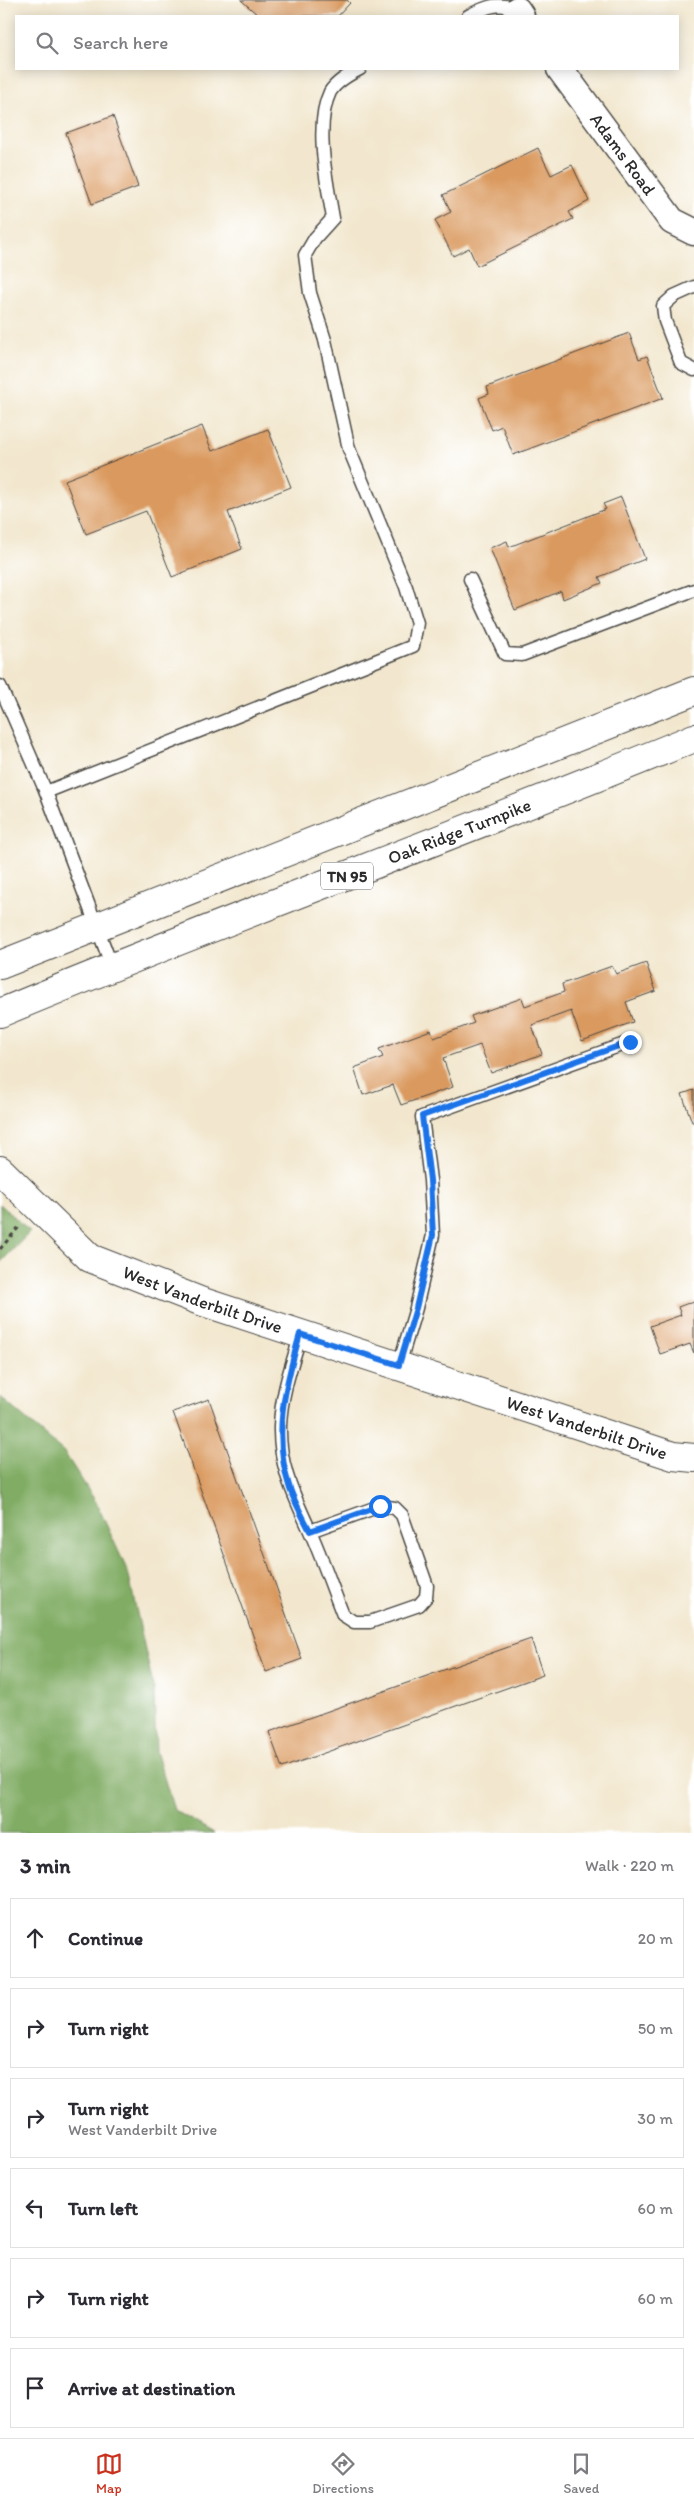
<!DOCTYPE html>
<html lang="en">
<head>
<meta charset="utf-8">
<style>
	:root { --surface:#fff; --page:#f7f7f7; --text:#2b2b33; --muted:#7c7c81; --line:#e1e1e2; --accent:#c8321e }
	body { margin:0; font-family:Itim,sans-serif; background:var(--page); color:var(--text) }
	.stop { position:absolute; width:15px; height:15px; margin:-11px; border:4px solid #1a73e8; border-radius:50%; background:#fff }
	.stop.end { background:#1a73e8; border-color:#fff; box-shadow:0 1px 5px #0008 }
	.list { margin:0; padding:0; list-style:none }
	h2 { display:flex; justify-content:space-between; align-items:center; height:65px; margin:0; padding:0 20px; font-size:21px }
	h2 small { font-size:16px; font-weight:400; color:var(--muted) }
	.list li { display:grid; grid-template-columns:32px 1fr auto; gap:15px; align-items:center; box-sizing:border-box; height:80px; margin:0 10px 10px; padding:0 10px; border:1px solid var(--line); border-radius:0px }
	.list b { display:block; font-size:19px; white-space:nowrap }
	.list p { margin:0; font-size:16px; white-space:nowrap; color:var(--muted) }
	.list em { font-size:16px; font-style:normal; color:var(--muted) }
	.icon { flex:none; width:28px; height:28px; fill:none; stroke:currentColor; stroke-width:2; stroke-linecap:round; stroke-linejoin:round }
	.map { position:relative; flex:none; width:694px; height:1833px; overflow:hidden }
	.search { position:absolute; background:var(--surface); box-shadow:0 2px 12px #0003; left:15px; right:15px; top:15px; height:55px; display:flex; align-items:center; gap:12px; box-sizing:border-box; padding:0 18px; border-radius:0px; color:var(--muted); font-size:19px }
	.sheet { height:605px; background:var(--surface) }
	nav { display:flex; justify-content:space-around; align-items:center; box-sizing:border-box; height:70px; border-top:1px solid var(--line); background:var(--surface); font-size:14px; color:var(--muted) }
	nav a { display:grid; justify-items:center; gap:2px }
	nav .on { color:var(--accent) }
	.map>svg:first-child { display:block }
</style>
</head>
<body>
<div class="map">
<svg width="694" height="1833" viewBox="0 0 694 1833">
	<rect width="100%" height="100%" fill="#fff"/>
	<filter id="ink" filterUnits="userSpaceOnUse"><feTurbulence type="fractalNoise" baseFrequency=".02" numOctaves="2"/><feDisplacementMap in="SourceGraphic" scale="10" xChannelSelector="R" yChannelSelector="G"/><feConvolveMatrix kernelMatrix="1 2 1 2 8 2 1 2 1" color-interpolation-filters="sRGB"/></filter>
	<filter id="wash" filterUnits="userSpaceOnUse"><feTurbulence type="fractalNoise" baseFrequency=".0096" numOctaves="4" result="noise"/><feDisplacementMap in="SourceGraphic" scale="20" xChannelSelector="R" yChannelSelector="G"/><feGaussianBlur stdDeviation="1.12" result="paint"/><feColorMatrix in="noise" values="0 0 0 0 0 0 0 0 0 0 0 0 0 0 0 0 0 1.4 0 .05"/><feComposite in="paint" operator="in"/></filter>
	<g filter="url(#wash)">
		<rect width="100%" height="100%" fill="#f2e7ce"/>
		<g fill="#80ac63" stroke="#566c47">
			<polygon points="0,1204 30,1232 0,1263"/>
			<polygon points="0,1397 64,1452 96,1502 128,1572 154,1690 156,1751 174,1810 214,1833 0,1833"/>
		</g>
		<g id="blocks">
			<g fill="#da9a5f">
				<polygon points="241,0 347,0 350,3 338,16 259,16"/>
				<polygon points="113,116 138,187 92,204 66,133"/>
				<polygon points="538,148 551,175 572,165 589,201 569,212 573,219 477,266 469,248 453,256 435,220 451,212 443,195"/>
				<polygon points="629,333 639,359 647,356 663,398 513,455 502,426 492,430 479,398 489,394 487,387"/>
				<polygon points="202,426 212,451 268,429 291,487 228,512 242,549 172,577 146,511 86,534 65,480"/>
				<polygon points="621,497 645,559 599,577 602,583 563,599 561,591 515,610 490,548 507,541 509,547 606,509 603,504"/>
				<polygon points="646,963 656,991 626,1002 633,1022 582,1041 571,1011 532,1025 542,1054 491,1073 480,1045 443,1058 453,1087 401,1105 393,1085 363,1095 354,1068 383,1057 379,1049 431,1030 434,1038 474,1023 471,1016 522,998 525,1006 564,992 562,984 612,966 616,974"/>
				<polygon points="694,1090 694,1122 692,1122 682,1094"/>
				<polygon points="694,1301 694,1353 690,1344 660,1354 650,1326 681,1315 678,1307"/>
				<polygon points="209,1399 302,1659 266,1672 173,1412"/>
				<polygon points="531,1639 543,1675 282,1768 269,1732"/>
			</g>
		</g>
	</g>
	<g filter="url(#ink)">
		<use href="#blocks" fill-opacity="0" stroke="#494743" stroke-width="1"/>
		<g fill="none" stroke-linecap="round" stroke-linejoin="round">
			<g stroke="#494743" stroke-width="15">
				<g id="service">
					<path d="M468,16C486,7 498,1 517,10"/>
					<polyline points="694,287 674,296 663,306 665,321 681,363 694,370"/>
					<polyline points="470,579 505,654 522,655 694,590"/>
					<polyline points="0,686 46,792"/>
					<path d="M112,967L46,792L413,646L417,623L406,587L349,449L325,340L310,293L305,255L315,238L333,218C327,183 314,125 330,92C336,82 350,74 360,69"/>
					<path d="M301,1334C292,1364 281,1394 280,1426C279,1467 294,1495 310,1531C322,1558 332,1587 343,1615L354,1622H370L419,1605L426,1597L427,1586L402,1515L395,1508L380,1506L310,1531"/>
					<polyline points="399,1365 416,1308 433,1235 430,1180 422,1117 630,1042"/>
				</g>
			</g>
			<g stroke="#494743" stroke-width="29">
				<g id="minor">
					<polyline points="517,10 521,16"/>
					<path id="s1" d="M560,69L672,221L694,232"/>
				</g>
			</g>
			<g stroke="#494743" stroke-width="30">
				<g id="tertiary">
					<path id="s2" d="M0,1170L90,1258L200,1301L673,1456L694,1458"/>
				</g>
			</g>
			<g stroke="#494743" stroke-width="30">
				<g id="trunk">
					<polyline points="0,965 694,691"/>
					<path id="s3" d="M0,1013C230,917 464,833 694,738"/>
				</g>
			</g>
			<polyline stroke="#494743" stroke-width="3" stroke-dasharray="4 4" stroke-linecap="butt" points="0,1249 19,1227"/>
			<use href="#service" stroke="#fff" stroke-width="12"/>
			<use href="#minor" stroke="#fff" stroke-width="26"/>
			<use href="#tertiary" stroke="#fff" stroke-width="28"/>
			<use href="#trunk" stroke="#fff" stroke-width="28"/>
		</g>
	</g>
	<g fill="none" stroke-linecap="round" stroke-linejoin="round" filter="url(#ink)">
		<path stroke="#1a73e8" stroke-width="6" d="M380,1506L310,1531C303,1517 295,1503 290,1489C272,1435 285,1386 300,1334L399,1365L416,1308L433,1235L430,1180L422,1116L630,1042"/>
	</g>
	<g text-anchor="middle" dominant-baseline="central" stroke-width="4.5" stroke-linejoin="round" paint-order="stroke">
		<rect fill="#fff" stroke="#6b6b6b" stroke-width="1" x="321" y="862.5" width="52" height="27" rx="4"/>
		<g font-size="16" font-weight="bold" fill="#2b2b2b">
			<text x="347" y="876">TN 95</text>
		</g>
		<g font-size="18" fill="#2b2b2b" stroke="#fff">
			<text stroke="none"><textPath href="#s1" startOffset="106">Adams Road</textPath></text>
			<text stroke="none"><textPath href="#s3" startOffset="494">Oak Ridge Turnpike</textPath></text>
			<text stroke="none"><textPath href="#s2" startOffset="246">West Vanderbilt Drive</textPath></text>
			<text stroke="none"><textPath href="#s2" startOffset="651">West Vanderbilt Drive</textPath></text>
		</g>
	</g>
</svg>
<div class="stop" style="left:380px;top:1506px"></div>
<div class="stop end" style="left:630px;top:1042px"></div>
<div class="search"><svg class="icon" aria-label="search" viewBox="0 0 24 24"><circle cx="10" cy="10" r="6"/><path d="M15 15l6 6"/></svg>Search here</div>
</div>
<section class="sheet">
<h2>3 min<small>Walk · 220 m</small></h2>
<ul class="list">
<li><svg class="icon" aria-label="ahead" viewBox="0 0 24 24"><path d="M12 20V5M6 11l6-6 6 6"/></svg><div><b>Continue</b></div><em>20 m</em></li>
<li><svg class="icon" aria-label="right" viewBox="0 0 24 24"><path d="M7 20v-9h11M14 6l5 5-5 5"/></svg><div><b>Turn right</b></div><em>50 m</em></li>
<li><svg class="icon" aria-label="right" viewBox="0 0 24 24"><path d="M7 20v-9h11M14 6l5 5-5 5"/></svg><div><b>Turn right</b><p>West Vanderbilt Drive</p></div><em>30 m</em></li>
<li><svg class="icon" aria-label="left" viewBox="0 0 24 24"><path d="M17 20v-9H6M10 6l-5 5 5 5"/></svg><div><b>Turn left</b></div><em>60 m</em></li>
<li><svg class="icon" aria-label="right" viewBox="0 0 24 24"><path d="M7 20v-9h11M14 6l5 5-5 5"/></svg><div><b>Turn right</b></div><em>60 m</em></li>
<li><svg class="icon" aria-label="arrive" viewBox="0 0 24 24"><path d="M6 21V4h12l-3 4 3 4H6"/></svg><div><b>Arrive at destination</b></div></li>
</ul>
</section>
<nav>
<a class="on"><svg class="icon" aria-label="map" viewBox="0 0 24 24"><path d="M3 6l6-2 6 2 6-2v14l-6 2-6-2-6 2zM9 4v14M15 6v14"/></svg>Map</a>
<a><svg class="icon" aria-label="directions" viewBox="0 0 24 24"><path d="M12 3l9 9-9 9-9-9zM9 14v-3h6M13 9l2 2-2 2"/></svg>Directions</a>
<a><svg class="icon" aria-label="saved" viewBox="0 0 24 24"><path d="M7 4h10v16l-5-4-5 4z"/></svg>Saved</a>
</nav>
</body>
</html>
